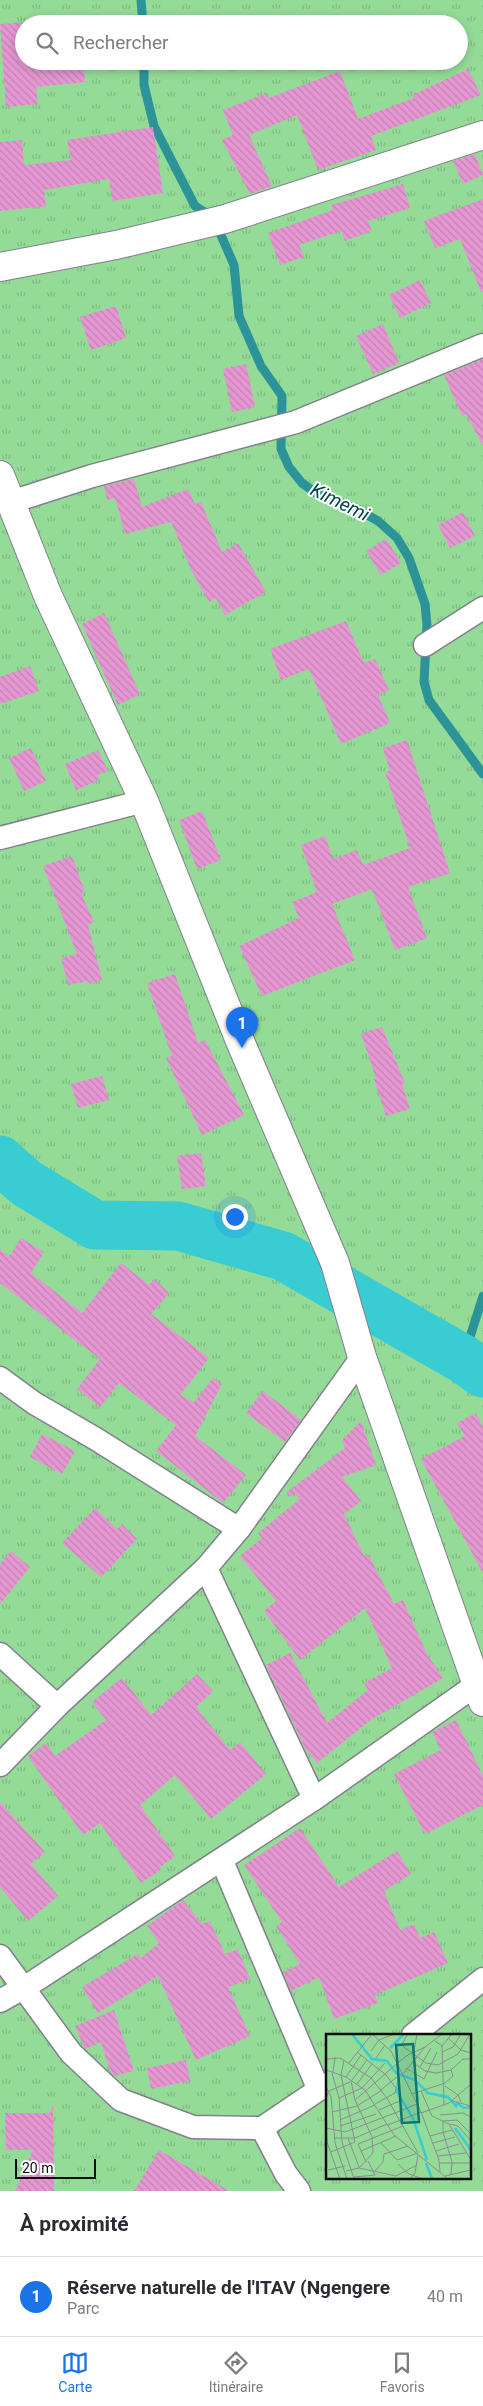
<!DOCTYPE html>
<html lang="fr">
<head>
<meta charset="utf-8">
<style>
	:root { --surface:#fff; --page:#f2f2f3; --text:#2b2b33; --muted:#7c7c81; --line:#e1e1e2; --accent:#1a73e8 }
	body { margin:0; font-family:Roboto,sans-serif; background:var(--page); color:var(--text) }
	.scale { position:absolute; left:15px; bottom:12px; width:81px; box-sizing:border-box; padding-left:5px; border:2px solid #0d0d11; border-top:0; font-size:14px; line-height:18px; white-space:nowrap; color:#0d0d11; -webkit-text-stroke:4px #fff; paint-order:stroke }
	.you { position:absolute; left:234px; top:1216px; width:18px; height:18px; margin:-12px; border:4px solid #fff; border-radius:50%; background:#1a73e8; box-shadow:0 0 0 8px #1a73e833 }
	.badge { display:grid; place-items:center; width:32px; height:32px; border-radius:50%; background:var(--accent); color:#fff; font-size:16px; font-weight:700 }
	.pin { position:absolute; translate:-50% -41px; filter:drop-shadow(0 1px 2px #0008) }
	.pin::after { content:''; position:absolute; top:26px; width:18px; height:15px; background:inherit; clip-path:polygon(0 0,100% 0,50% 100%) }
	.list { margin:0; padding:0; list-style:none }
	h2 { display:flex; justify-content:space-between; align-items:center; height:65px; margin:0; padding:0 20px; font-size:21px }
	h2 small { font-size:16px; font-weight:400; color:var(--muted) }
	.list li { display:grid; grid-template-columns:32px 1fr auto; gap:15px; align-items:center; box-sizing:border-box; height:80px; padding:0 20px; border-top:1px solid var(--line) }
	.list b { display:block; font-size:19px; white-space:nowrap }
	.list p { margin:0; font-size:16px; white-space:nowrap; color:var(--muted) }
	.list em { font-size:16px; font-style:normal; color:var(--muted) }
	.icon { flex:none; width:28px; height:28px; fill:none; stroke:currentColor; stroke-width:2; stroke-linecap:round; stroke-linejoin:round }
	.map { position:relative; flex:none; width:483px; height:2191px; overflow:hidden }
	.search { position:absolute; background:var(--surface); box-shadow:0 2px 8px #0003; left:15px; right:15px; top:15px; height:55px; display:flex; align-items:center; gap:12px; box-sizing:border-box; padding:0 18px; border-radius:28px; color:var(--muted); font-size:19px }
	.sheet { height:145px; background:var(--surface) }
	nav { display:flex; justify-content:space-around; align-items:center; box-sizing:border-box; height:70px; border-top:1px solid var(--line); background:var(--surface); font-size:14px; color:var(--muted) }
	nav a { display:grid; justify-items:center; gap:2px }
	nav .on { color:var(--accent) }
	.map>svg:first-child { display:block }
</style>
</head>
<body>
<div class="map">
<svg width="483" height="2191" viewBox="0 0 483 2191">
	<defs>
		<pattern id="grass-tufts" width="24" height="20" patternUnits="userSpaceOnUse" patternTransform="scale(1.25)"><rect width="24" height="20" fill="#94db97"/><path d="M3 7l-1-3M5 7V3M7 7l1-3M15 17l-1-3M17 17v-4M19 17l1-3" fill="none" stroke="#7ebb81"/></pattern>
		<pattern id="building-back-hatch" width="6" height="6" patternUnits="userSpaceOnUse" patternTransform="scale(1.25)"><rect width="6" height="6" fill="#e597d2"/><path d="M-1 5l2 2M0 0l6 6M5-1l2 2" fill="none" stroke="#c381b3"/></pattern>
	</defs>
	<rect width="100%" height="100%" fill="#e0e1ec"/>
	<path fill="url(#grass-tufts)" fill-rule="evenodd" d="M0,0H483V2191H0ZM24,24H459V61H24ZM327,2035H469V2177H327Z"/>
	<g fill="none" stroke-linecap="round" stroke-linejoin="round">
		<g stroke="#2c9399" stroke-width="9">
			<polyline points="141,0 143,24"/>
			<polyline points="144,61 144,85 154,126 195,206 213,217 234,265 239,316 261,366 282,396 281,449 289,467 302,483 316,493 357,509 378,521 397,538 409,558 425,604 427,625 424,682 429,700 483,774"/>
			<polyline points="463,1359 483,1296"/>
		</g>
		<polyline stroke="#39ccd3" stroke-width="49" points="0,1160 26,1183 95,1225 178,1226 283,1256 463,1359 483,1373"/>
	</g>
	<g fill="url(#building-back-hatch)">
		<polygon points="27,22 24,24 24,61 83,61 85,82 36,87 38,104 6,107 0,24"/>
		<polygon points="468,69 481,95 371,136 376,150 318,170 297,115 249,135 272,186 250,194 222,140 233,135 223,110 267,93 269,98 340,71 358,119 414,98 412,95"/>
		<polygon points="153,127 163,193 112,201 109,179 44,190 46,206 0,211 0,142 22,140 24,165 71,160 67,140"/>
		<polygon points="475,154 483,175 463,184 453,161"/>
		<polygon points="403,184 410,208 368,221 372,231 345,241 341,231 299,245 304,257 280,265 268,233 333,210 331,205"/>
		<polygon points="483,199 483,292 481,292 460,239 435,248 424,221"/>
		<polygon points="420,280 431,303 400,318 389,295"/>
		<polygon points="116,306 126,338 91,350 80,317"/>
		<polygon points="383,324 399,363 373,374 356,336"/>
		<polygon points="483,359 483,446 466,414 462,416 444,375"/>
		<polygon points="246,364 255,407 232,412 223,369"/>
		<polygon points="134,479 142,507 188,489 195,504 201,502 222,552 238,543 266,592 225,615 216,598 209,602 193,574 171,522 125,534 115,498 107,500 104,486"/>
		<polygon points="463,512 475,536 450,548 438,525"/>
		<polygon points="386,539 401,563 381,575 366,551"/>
		<polygon points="104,613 140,694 118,705 82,624"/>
		<polygon points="346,621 364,663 375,659 389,690 378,695 390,723 341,744 309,669 281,680 270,649"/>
		<polygon points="30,666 39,691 0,704 0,677"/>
		<polygon points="407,740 450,873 408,887 427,938 395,950 372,889 332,904 355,960 262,996 239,946 299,918 292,902 317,892 301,845 325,836 333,859 357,850 363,865 410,848 385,772 390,771 383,748"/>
		<polygon points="31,748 46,781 24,791 9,758"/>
		<polygon points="98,750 108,771 97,775 99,780 76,790 65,764"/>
		<polygon points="202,811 221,860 197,869 179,820"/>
		<polygon points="72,856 85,892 81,893 94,922 88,925 102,980 89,984 88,981 68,985 61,958 77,954 43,866"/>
		<polygon points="175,974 198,1043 205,1040 244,1115 202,1135 166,1058 172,1056 147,983"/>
		<polygon points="382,1027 405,1083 402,1084 410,1109 386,1116 374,1079 376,1078 361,1034"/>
		<polygon points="102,1076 109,1100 78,1108 71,1084"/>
		<polygon points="201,1153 206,1186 182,1189 177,1156"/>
		<polygon points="21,1238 44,1252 31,1273 82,1313 121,1263 149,1285 154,1279 169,1293 151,1314 209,1358 180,1395 194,1402 213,1378 222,1384 195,1436 246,1475 223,1503 156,1451 176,1425 119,1383 100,1407 77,1389 100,1359 0,1283 0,1249 9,1257"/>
		<polygon points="263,1391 301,1420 285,1442 246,1413"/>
		<polygon points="476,1413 483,1426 483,1573 421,1459 465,1436 457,1423"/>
		<polygon points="361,1421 376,1465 342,1477 361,1501 344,1514 364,1556 368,1554 394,1604 403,1600 427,1654 443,1678 372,1719 317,1763 305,1748 266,1665 290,1653 327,1723 368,1690 364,1683 392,1668 365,1608 300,1660 264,1611 276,1601 240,1556 262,1538 258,1533 300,1499 295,1494 289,1496 287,1492 345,1448 342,1440"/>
		<polygon points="42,1434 75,1451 62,1474 30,1457"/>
		<polygon points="95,1508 117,1529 122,1524 137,1539 101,1577 62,1543"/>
		<polygon points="11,1551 30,1567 0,1604 0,1564"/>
		<polygon points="197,1674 213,1691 196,1707 230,1750 240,1742 266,1774 211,1819 175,1775 140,1805 175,1856 159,1868 161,1870 141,1883 100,1823 83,1835 28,1756 46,1743 55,1756 106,1720 92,1702 122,1678 151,1715"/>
		<polygon points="456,1720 483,1776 483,1805 425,1834 394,1774 441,1750 432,1732"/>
		<polygon points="0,1802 45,1852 31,1864 58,1896 28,1921 0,1887"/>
		<polygon points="300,1828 339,1887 397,1851 411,1874 384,1891 400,1930 414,1924 420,1938 434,1932 448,1963 375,1995 378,2003 334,2019 319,1977 291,1991 283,1972 300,1964 276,1926 282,1922 244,1865"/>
		<polygon points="183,1900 202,1924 210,1921 225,1954 238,1949 250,1979 228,1987 250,2036 196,2060 158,1976 98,2013 82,1987 138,1954 141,1958 159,1943 147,1926"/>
		<polygon points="114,2010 134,2071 115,2076 110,2071 101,2042 85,2049 75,2026"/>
		<polygon points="186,2060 190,2081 151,2089 147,2068"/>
		<polygon points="53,2106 54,2191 15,2191 33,2150 6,2150 5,2113 50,2113"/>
		<polygon points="159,2150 229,2191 134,2191"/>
	</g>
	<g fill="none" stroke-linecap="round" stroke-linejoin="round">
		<g stroke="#81818c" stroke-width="25">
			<g id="minor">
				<polyline points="11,502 92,476 296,422 483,345"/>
				<polyline points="425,645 483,608"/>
				<polyline points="0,838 144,801"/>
				<polyline points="0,1378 34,1403 96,1439 239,1529"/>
				<polyline points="206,1568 314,1799"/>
				<polyline points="0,1654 57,1706"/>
				<polyline points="0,1765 57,1706 206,1568 239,1529 362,1357"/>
				<polyline points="222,1861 318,2088"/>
				<polyline points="0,1956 71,2053 121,2100 193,2127 262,2128 286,2174 299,2191"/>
				<polyline points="0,2001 30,1984 314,1799 483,1680"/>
				<polyline points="413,2035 483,1979"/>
				<polyline points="262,2128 327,2084"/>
			</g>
		</g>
		<g stroke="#81818c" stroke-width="30">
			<g id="tertiary">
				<polyline points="0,267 116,245 225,219 483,135"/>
				<polyline points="0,475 48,596 144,801 240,1041 335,1263 362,1357 483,1702"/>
			</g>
		</g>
		<use href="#minor" stroke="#fff" stroke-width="22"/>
		<use href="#tertiary" stroke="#fff" stroke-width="28"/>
	</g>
	<g text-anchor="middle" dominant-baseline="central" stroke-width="4" stroke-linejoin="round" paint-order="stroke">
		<g font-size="19" font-style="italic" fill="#004447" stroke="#fff">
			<text transform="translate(340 502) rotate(26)">Kimemi</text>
		</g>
	</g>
	<g transform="translate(326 2034)">
		<rect width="145" height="145" fill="#e0e1ec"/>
		<path d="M0,0H145V145H0Z" fill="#94db97"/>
		<path fill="none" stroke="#39ccd3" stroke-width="2.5" d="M26,0L46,25L61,27L70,39L89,46L102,59L122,63L130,72L131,69L138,74L145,73M64,14L78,0M73,41L71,58L87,84L101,126M129,94L145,116M100,129L106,145"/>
		<path fill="none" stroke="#8c8c94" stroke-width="1" d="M82,0L76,10L78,13L100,29L112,31L132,20L144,0M123,5L135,16L145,19M109,7L116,12L118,71M116,12L126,0M45,17L53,6L68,0M88,17L91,0M31,18L60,41L70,54L69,59L49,70M116,18L127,13L135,0M50,24L59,11M0,25L14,24L45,44L61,64L92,119L71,126L55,109M86,28L99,37L110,39L125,36L137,25H145M23,29L46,0L65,17L95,78L113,126L114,138M94,33L105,14M80,34L98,45L111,18M0,36L20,43L39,56L68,101L122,145M7,38L9,23M6,39L13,64L16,108L28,145M77,40L99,13L116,0M20,43L35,21M26,46L41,26M25,47L29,66L47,105M31,50L46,30M119,52L132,61L135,68M0,53L5,62L9,109L21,145M55,56L72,42M95,57L106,82L123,90L145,126M86,60L119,49L127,42L125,36M0,64L3,57L24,48M13,64L36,54L59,29M29,66L80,22L99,13M126,67L145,72M53,76L76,66M6,78L31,72L56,56M69,79L91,70M95,79L123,69L145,50M114,81L137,79L145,83M14,86L49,71M117,87V98L126,128L125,140M117,87L131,86L145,100M0,88L1,108L14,145M124,90L132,92L145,107M62,91L95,78M14,92L50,80M0,94L19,98L69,79M104,102L126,96M8,104H29L61,90M22,104L33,133M107,109L129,103M32,110L77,92M32,110L40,128M35,117L70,102M110,117L133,110M5,118L29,108L15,41L18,26M112,122L140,119M114,129H145M72,130L83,140L97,145M33,134L47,119L46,105M2,136L19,132M20,137L33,134L70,142L91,131M49,137L57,128L58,120L82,112M119,142L145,136M28,143L49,141L42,127M84,145L89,139L92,121"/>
		<path fill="#0f766e" fill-opacity="0.15" stroke="#0f766e" stroke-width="2.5" d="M87,10L93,88L76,89L70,11Z"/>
		<rect width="145" height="145" fill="none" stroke="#0d0d11" stroke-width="2.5"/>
	</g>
</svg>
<div class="scale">20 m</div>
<div class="you"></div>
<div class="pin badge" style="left:242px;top:1048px">1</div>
<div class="search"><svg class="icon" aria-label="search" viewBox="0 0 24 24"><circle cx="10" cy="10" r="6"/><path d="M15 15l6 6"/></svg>Rechercher</div>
</div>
<section class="sheet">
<h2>À proximité<small></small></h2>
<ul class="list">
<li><span class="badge">1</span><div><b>Réserve naturelle de l'ITAV (Ngengere</b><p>Parc</p></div><em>40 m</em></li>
</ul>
</section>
<nav>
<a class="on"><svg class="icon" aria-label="map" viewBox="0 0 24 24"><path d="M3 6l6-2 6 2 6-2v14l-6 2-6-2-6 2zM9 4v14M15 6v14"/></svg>Carte</a>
<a><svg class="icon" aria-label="directions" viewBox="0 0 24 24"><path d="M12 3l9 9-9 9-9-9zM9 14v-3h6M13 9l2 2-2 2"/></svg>Itinéraire</a>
<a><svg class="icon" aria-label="saved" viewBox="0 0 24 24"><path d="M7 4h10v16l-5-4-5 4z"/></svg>Favoris</a>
</nav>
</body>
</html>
